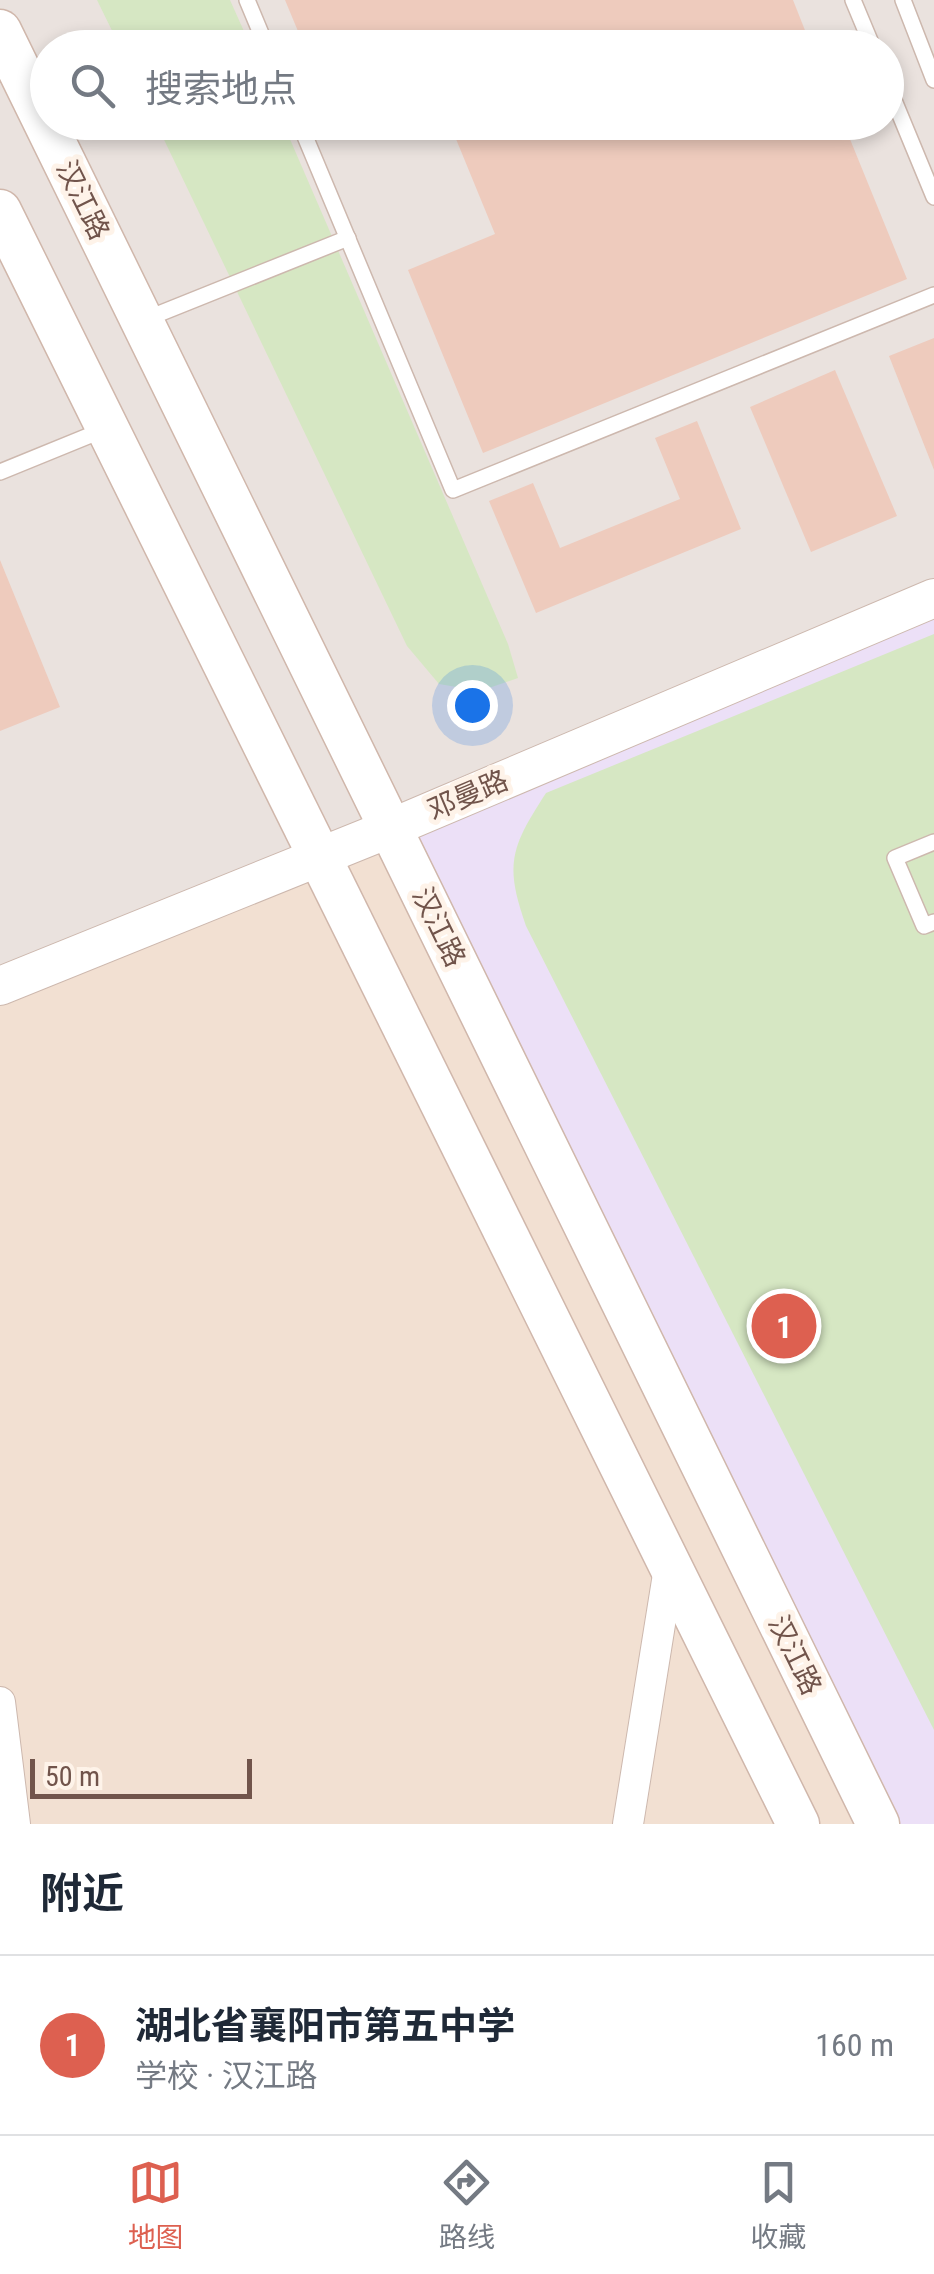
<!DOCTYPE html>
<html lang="zh">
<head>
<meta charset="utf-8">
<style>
	:root { --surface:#fff; --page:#f6f6f7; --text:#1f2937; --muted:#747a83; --line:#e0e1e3; --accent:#dd6050 }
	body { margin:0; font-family:"Roboto Condensed","Noto Sans SC",sans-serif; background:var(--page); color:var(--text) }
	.scale { position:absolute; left:30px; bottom:25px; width:222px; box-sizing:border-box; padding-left:10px; border:5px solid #71544b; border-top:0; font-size:28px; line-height:35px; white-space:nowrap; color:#71544b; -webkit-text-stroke:8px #fef3e9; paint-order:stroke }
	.you { position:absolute; left:472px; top:705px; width:35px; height:35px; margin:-25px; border:8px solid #fff; border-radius:50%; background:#1a73e8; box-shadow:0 0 0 15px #1a73e833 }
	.badge { display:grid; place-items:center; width:65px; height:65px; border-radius:50%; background:var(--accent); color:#fff; font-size:32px; font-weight:700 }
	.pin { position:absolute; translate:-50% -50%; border:5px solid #fff; box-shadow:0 2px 10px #0006 }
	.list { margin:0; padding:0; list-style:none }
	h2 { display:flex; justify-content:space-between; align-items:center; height:130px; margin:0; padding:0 40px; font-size:42px }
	h2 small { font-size:32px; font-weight:400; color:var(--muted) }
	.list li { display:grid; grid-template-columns:65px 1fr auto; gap:30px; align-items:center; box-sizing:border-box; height:180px; padding:0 40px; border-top:2px solid var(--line) }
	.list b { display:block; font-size:38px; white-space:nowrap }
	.list p { margin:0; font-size:32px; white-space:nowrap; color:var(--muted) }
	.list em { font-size:32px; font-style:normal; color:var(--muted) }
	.icon { flex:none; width:55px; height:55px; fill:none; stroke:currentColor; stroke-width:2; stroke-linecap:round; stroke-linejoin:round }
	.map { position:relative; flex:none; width:934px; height:1824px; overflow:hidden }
	.search { position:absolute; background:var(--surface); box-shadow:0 5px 15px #0003; left:30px; right:30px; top:30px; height:110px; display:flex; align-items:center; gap:25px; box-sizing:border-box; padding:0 35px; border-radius:55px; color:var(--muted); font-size:38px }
	.sheet { height:310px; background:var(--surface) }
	nav { display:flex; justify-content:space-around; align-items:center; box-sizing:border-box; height:140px; border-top:2px solid var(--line); background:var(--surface); font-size:28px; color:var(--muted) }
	nav a { display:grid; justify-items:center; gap:5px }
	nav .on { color:var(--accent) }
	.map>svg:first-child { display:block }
</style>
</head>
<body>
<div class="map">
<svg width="934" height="1824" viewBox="0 0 934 1824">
	<rect width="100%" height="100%" fill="#fbefe3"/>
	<path fill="#f2e0d2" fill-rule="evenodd" d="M0,0H934V1824H0ZM48,48H886V122H48Z"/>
	<path fill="#eae2de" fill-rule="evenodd" d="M0,0H934V610L0,986ZM48,48H886V122H48Z"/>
	<polygon fill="#ece0f7" points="934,605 934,1824 878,1824 391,828"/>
	<g fill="#d6e7c3">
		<polygon points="97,0 230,0 251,47 120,47"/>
		<polygon points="156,123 283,123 508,644 518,678 480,691 439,684 407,646"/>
		<path d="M934,634V1730L526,926C504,864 511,847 546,793Z"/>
	</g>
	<g fill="#eecbbd">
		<polygon points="285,0 793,0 812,48 305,48"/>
		<polygon points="449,122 843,122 907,279 483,453 408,270 495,234"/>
		<polygon points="934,338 934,470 889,356"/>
		<polygon points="835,370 897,516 811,552 750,407"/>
		<polygon points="697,421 741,529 536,613 489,501 533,483 560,548 680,499 655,438"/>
		<polygon points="0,560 60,707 0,731"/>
	</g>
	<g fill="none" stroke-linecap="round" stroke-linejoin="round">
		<g stroke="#cdb8ae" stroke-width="18">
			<g id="service">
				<polyline points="247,0 267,48"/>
				<polyline points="853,0 873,48"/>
				<polyline points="903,0 934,80"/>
				<polyline points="886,81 934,197"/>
				<polyline points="299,122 453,490 934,295"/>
				<polyline points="146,319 348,238"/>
				<polyline points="0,472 103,430"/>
				<polyline points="934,842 895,858 924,926 934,922"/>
			</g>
		</g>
		<g stroke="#cdb8ae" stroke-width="32">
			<g id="minor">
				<polyline points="0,1702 15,1824"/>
				<polyline points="628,1824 669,1568"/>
			</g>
		</g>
		<g stroke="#cdb8ae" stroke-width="40">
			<polyline id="tertiary" points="0,986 391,828 934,598"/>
		</g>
		<g stroke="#d0b7ab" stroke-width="45">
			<g id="secondary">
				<polyline points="0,31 878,1824"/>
				<polyline points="0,211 798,1824"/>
			</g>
		</g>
		<use href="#service" stroke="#fff" stroke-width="15"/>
		<use href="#minor" stroke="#fff" stroke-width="30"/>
		<use href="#tertiary" stroke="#fff" stroke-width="38"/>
		<use href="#secondary" stroke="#fff" stroke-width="42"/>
	</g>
	<g text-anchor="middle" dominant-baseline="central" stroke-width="10" stroke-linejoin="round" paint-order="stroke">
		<g font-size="28" fill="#71544b" stroke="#fef3e9">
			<text transform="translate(83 200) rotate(64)">汉江路</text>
			<text transform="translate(468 795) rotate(-23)">邓曼路</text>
			<text transform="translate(439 927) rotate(64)">汉江路</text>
			<text transform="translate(795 1655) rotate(64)">汉江路</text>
		</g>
	</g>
</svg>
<div class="scale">50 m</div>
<div class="you"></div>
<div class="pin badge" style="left:784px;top:1326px">1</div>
<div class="search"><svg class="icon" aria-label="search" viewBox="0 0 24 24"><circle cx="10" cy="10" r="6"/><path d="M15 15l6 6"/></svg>搜索地点</div>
</div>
<section class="sheet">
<h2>附近<small></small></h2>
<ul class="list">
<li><span class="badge">1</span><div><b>湖北省襄阳市第五中学</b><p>学校 · 汉江路</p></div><em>160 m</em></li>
</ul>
</section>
<nav>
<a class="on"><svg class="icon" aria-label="map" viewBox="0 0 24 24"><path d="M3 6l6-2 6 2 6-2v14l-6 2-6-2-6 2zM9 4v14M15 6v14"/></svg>地图</a>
<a><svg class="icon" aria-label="directions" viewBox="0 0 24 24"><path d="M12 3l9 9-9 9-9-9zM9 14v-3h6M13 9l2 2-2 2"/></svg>路线</a>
<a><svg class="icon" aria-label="saved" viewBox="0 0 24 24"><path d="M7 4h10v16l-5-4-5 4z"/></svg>收藏</a>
</nav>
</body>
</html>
